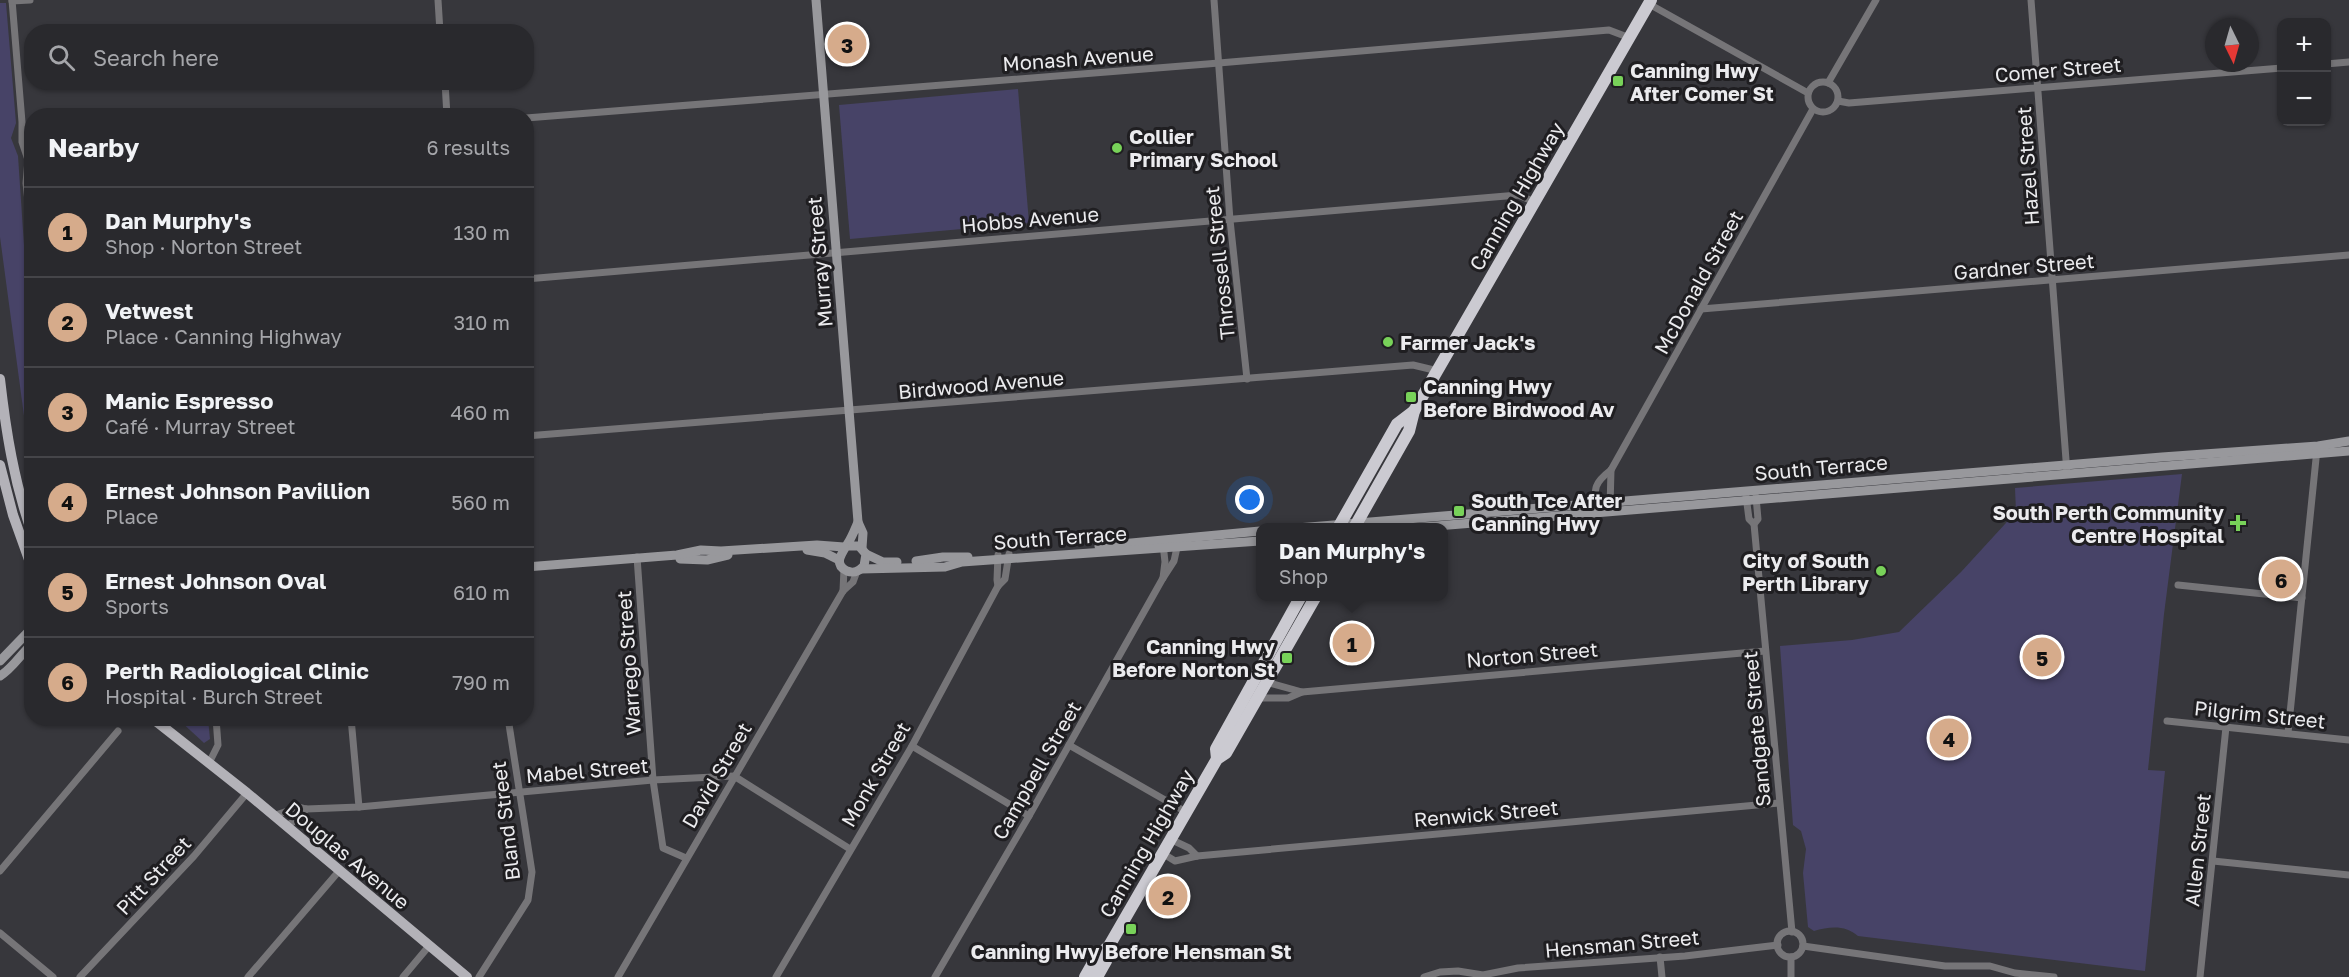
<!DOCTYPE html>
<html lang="en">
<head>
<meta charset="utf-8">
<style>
	:root { --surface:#29292d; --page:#353539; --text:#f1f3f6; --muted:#a5a6aa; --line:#454549; --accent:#d6ab8b }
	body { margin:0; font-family:"Golos Text",sans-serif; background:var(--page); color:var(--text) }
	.controls { position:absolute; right:18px; top:18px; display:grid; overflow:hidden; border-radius:12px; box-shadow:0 2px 4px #0004 }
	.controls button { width:54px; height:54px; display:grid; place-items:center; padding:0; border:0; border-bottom:2px solid var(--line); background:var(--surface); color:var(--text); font:30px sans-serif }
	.compass { position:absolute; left:2205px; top:18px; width:54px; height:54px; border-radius:50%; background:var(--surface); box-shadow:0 2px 4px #0004; rotate:175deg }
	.you { position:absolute; left:1250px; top:500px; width:21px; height:21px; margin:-15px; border:4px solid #fff; border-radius:50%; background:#1a73e8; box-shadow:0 0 0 9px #1a73e833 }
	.badge { display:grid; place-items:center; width:39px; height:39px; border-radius:50%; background:var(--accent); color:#111; font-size:20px; font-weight:700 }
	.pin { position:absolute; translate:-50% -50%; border:3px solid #fff; box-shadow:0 2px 6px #0006 }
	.popup { position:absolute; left:1256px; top:523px; width:192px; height:78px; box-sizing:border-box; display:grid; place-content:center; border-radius:12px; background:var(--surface); filter:drop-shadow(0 2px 4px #0005); font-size:20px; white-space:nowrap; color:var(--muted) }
	.popup b { font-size:22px; color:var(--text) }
	.popup::after { content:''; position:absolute; left:50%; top:100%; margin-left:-12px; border:12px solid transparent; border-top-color:var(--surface) }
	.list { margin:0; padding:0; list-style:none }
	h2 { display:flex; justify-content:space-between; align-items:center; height:78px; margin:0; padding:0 24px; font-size:26px }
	h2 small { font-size:20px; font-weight:400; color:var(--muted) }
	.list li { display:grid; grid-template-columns:39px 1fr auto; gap:18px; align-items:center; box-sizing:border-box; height:90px; padding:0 24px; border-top:2px solid var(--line) }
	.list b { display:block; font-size:22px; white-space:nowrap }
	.list p { margin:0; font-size:20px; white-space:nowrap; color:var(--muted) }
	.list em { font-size:20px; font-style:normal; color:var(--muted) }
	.icon { flex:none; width:33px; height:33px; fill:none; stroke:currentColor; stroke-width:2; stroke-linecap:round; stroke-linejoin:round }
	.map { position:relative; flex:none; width:2349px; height:977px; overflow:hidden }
	.search { position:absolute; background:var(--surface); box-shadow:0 2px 4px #0004; left:24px; top:24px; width:510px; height:66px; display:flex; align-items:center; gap:15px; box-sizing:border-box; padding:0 21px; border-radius:24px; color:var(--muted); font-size:22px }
	.panel { position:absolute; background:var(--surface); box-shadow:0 2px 4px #0004; left:24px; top:108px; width:510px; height:618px; border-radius:24px }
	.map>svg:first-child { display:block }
</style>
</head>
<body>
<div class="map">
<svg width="2349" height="977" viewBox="0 0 2349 977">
	<rect width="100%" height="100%" fill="#37373c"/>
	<g fill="#474367">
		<polygon points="0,3 6,3 16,123 11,138 18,156 31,349 31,468 0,237"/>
		<polygon points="1018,89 1029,223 850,239 839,105"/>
		<path d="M2182,474L2164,614L2148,770L2165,771L2145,971L1858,936C1846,925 1830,926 1814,931L1808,927L1803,873L1806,849L1801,831L1793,825L1780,646L1852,640L1899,632L1961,572L2016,512L2015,488Z"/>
		<polygon points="178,719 208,719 210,739 204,743"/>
	</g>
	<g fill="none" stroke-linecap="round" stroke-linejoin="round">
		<g stroke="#767578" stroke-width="7">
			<polyline points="12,0 22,122 22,142 28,160 26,183 32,238"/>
			<polyline points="438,0 440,32"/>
			<polyline points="1214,0 1230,220 1247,379"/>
			<polyline points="2031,0 2067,473"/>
			<polyline points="12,1 30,0"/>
			<polyline points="1649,4 1808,93"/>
			<polyline points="2326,64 2349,62"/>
			<circle cx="1823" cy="97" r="15"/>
			<polyline points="445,82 447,116"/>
			<polyline points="1828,83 1876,0"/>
			<polyline points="1838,101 1849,103 2282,68"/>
			<polyline points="526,118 1207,64 1609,30 1630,38"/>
			<polyline points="526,279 1518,195 1535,202"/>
			<polyline points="1701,309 2349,255"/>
			<polyline points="526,436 1413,365 1438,371"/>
			<polyline points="1746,496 1749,519 1754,524"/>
			<polyline points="1756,497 1758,519 1754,524 1792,932"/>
			<polyline points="1610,507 1611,470"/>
			<path d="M1596,508C1594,488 1594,483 1611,470L1813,109"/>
			<polyline points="1163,544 1165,562 1163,578"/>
			<polyline points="998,555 997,580 998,586"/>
			<polyline points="637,557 653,780 663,848 686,858"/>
			<polyline points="2178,585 2302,598"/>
			<polyline points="843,591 844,569"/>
			<polyline points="1266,682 1302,692"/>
			<polyline points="1258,698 1288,698 1302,692 1765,651"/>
			<polyline points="351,718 359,807"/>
			<polyline points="2167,721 2349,740"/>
			<polyline points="2288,733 2317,449"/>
			<polyline points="1069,745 1186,812"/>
			<polyline points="912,746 1029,816"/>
			<polyline points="209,763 218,745 216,718"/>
			<polyline points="273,816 299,807 306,809 359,807 653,780 734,776 850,849"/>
			<polyline points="286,826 298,819 306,809"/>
			<polyline points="1170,839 1189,848 1197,856"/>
			<polyline points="1162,853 1175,861 1197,856 1779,803"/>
			<polyline points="2213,861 2349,875"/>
			<polyline points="0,871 118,731"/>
			<circle cx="1790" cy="944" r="13"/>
			<polyline points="0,933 53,977"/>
			<polyline points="1803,946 1945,966 1990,966 2015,973 2054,977"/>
			<polyline points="1660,957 1662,977"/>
			<polyline points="1791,957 1791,977"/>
			<polyline points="80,977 194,856 247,793"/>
			<polyline points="248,977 339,871"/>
			<polyline points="403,977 429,946"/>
			<polyline points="479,977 528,900 532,872 508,718"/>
			<polyline points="618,977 843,591 853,582 857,571"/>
			<polyline points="776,977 912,746 998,586 1005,579 1009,554"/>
			<polyline points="935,977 1029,816 1163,578 1174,561 1178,543"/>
			<polyline points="1424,977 1440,972 1458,971 1483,975 1518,968 1685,956 1778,945"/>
			<polyline points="2200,977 2226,727"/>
		</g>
		<g stroke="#98989c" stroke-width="9">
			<polyline points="816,0 858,522 863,533 862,548"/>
			<polyline points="1297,528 2162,457 2318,446 2349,441"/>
			<polyline points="1412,528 2349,451"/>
			<path d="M847,546H859L866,554L864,566C859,571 854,574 847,571C832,564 843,552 848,543C852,537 855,529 858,522"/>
			<polyline points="1099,546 1260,531"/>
			<polyline points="807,550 825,553 839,560"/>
			<polyline points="866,554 883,562 897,562"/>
			<polyline points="680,559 707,560 728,555"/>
			<polyline points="916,561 943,557 968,557"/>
			<polyline points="526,567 677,555 701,550 721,551 817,545 844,547"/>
			<polyline points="861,569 945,567 962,562 1260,541"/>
			<polyline points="0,661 32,628"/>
			<path d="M0,676C12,669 21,654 32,644"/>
		</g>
		<g stroke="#b3b2b8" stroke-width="10">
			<path d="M0,379C6,432 14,482 32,533"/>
			<polyline points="0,465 13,515 32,568"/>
			<polyline points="152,718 247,793 467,977"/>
		</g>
		<g stroke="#cbcad1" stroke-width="12">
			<polyline points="1338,528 1397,424 1414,411"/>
			<polyline points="1354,528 1409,431 1414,411 1651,0"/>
			<polyline points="1217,759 1216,749 1301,596"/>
			<polyline points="1085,977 1097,956 1109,946 1217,759 1226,753 1316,596"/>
			<polyline points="1097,977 1106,961 1109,946"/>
		</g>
	</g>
	<g fill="#78d259" stroke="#1f1e21" stroke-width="2">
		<rect x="1612" y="75" width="12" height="12" rx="3"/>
		<circle cx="1117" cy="148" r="6"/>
		<circle cx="1388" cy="342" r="6"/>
		<rect x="1405" y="391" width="12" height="12" rx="3"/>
		<rect x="1453" y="505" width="12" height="12" rx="3"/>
		<path d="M2235 514h6v6h6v6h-6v6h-6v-6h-6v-6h6z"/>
		<circle cx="1881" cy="571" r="6"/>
		<rect x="1281" y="652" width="12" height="12" rx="3"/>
		<rect x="1125" y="923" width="12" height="12" rx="3"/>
	</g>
	<g text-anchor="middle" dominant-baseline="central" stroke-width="6" stroke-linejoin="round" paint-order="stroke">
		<g font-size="20" fill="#ebebee" stroke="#1f1e21">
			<text transform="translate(1078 58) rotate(-4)">Monash Avenue</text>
			<text transform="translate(2058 69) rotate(-5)">Comer Street</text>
			<text transform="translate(2027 166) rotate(-94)">Hazel Street</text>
			<text transform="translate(1516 196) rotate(-60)">Canning Highway</text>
			<text transform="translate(1030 219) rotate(-5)">Hobbs Avenue</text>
			<text transform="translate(819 262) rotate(-95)">Murray Street</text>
			<text transform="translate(1219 263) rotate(-96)">Throssell Street</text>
			<text transform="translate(2024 266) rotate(-5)">Gardner Street</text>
			<text transform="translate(1698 282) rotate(-61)">McDonald Street</text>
			<text transform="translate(981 384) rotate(-5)">Birdwood Avenue</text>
			<text transform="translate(1821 467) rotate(-5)">South Terrace</text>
			<text transform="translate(1060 537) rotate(-4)">South Terrace</text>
			<text transform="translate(1532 654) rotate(-5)">Norton Street</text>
			<text transform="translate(628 663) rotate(-94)">Warrego Street</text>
			<text transform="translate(2260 714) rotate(6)">Pilgrim Street</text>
			<text transform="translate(1756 729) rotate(-95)">Sandgate Street</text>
			<text transform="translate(587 770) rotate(-5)">Mabel Street</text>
			<text transform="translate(1036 770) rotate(-60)">Campbell Street</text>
			<text transform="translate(875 774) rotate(-60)">Monk Street</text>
			<text transform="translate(716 775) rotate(-60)">David Street</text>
			<text transform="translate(1486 813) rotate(-5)">Renwick Street</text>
			<text transform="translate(505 821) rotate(-97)">Bland Street</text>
			<text transform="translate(1146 843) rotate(-60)">Canning Highway</text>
			<text transform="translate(2197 850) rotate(-84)">Allen Street</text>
			<text transform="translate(348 855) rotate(40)">Douglas Avenue</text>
			<text transform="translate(153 875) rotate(-47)">Pitt Street</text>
			<text transform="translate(1622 943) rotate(-5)">Hensman Street</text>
		</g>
		<g font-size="20" font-weight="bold" fill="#ebebee" stroke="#1f1e21" text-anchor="start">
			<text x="1630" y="70">Canning Hwy<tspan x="1630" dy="23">After Comer St</tspan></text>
			<text x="1129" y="136">Collier<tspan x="1129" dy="23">Primary School</tspan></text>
			<text x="1400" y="342">Farmer Jack's</text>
			<text x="1423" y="386">Canning Hwy<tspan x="1423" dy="23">Before Birdwood Av</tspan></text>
			<text x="1471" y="500">South Tce After<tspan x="1471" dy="23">Canning Hwy</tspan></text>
			<text x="2224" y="512" text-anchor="end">South Perth Community<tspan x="2224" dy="23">Centre Hospital</tspan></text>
			<text x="1869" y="560" text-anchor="end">City of South<tspan x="1869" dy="23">Perth Library</tspan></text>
			<text x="1275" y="646" text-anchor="end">Canning Hwy<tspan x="1275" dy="23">Before Norton St</tspan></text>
			<text x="1131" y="951" text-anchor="middle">Canning Hwy Before Hensman St</text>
		</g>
	</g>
</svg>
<div class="controls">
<button>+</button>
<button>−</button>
</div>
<svg class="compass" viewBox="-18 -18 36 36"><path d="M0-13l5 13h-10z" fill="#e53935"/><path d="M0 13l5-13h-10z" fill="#a5a6aa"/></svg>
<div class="you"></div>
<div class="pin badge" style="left:1352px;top:643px">1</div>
<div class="popup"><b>Dan Murphy's</b>Shop</div>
<div class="pin badge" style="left:1168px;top:896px">2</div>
<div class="pin badge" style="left:847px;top:44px">3</div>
<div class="pin badge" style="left:1949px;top:738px">4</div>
<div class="pin badge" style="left:2042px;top:657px">5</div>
<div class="pin badge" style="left:2281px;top:579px">6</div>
<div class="search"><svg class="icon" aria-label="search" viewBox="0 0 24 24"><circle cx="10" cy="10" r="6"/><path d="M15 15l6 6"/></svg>Search here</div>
<section class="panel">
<h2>Nearby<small>6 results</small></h2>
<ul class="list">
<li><span class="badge">1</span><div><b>Dan Murphy's</b><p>Shop · Norton Street</p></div><em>130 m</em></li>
<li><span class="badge">2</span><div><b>Vetwest</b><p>Place · Canning Highway</p></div><em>310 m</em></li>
<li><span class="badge">3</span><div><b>Manic Espresso</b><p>Café · Murray Street</p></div><em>460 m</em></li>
<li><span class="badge">4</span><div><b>Ernest Johnson Pavillion</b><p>Place</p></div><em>560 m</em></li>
<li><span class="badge">5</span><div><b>Ernest Johnson Oval</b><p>Sports</p></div><em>610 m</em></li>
<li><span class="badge">6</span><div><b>Perth Radiological Clinic</b><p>Hospital · Burch Street</p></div><em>790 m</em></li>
</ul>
</section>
</div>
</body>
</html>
